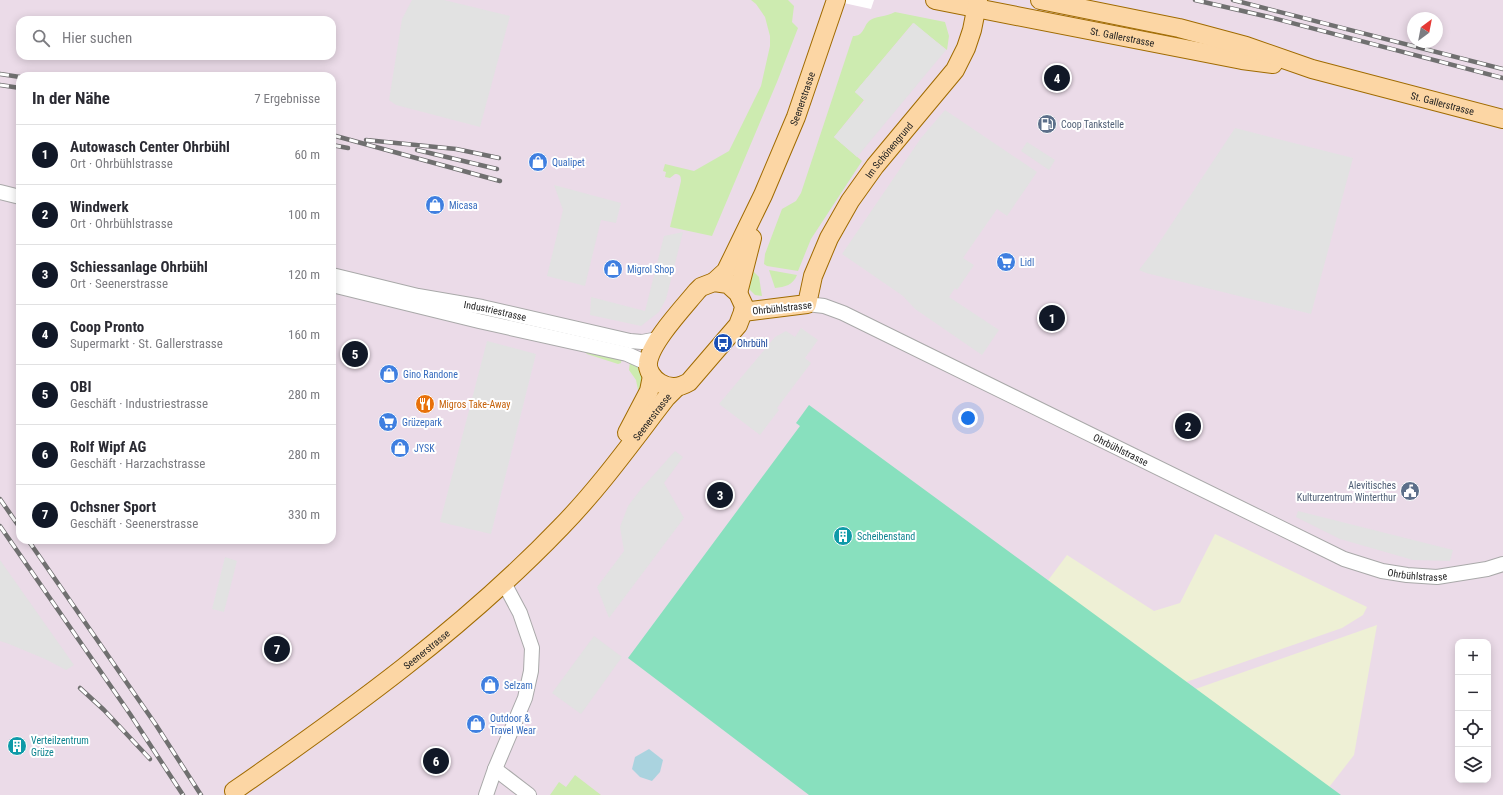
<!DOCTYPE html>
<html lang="de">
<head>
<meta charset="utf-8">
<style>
	:root { --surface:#fff; --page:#f2f2f3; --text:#2b2b33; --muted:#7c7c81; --line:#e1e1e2; --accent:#111827 }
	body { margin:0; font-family:"Roboto Condensed",sans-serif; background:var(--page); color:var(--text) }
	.controls { position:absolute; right:12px; bottom:12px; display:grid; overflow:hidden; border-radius:8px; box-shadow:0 2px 10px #0003 }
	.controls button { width:36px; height:36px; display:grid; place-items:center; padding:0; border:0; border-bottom:1px solid var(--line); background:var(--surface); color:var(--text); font:20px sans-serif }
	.compass { position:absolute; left:1407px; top:12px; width:36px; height:36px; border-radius:50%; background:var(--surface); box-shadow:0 2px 10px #0003; rotate:32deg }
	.you { position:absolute; left:968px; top:418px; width:14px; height:14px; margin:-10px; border:3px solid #fff; border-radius:50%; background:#1a73e8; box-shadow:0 0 0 6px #1a73e833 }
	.badge { display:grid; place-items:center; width:26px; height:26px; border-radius:50%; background:var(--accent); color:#fff; font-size:13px; font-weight:700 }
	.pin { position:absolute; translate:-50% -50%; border:2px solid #fff; box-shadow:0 1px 4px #0006 }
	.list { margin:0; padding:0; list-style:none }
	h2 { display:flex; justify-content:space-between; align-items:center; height:52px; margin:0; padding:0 16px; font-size:17px }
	h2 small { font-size:13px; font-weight:400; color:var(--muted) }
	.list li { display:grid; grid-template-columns:26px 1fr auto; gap:12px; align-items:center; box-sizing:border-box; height:60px; padding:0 16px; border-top:1px solid var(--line) }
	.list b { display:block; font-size:15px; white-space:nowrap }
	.list p { margin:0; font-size:13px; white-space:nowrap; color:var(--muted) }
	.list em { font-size:13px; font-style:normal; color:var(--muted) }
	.icon { flex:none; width:22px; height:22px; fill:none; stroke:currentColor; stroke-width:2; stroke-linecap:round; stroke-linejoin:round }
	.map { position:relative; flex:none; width:1503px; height:795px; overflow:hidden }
	.search { position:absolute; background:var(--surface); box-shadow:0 2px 10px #0003; left:16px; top:16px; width:320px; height:44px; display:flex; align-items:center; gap:10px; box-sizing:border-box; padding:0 14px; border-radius:12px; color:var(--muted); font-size:15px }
	.panel { position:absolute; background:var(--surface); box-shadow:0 2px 10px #0003; left:16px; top:72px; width:320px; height:472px; border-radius:12px }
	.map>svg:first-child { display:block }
</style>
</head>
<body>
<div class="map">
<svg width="1503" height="795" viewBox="0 0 1503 795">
	<rect width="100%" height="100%" fill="#f2efe9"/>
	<path fill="#ebdbe8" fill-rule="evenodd" d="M0,0H1503V795H0ZM1413,18H1437V42H1413ZM20,20H332V56H20ZM20,76H332V540H20ZM1458,642H1488V780H1458Z"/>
	<g fill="#eef0d5">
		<polygon points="1215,534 1367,607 1363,615 1342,628 1068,723 1013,627 1067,555 1154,611 1180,603"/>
		<polygon points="1377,625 1354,755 1323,795 974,795 1068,734"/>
	</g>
	<g fill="#cdebb0">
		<path d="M751,0H788L794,6L792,22L798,28L777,82L712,236L670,227L681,181C681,176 680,174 675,174L670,178L665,177L666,172L663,171L665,164L694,171L729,151L761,86L770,46V36L765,17L756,4Z"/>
		<path d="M895,12L945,22L949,36L947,50L913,23L855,92L864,100L834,137L862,161L811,239L798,271L767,266L764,264L765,254L782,209L796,201L801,193L853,36C864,36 863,27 869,21C874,16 887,17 895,12Z"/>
		<polygon points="752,270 759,277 762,296 755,295 748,288"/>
		<path d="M769,270L797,275C793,285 785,287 775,288Z"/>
		<polygon points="585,352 622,358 621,363 618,364 587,354"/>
		<path d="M630,361C646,371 643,380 639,395L636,380L629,370Z"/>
		<polygon points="575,775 601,795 550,795 559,782 566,787"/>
	</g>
	<polygon fill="#88e0be" points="809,405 1341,795 809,795 628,658 800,426 796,423"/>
	<g fill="#e2e2e2">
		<polygon points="412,0 444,0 510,16 480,127 396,105 389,100 402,19"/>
		<polygon points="914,23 946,50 857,157 834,137 865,101 855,92"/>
		<polygon points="945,110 1037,172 1007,216 997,209 963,258 974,265 957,290 955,288 949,297 999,330 982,355 915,309 903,296 842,254 921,138"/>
		<polygon points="1235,128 1353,158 1311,314 1146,273 1139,270 1155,249"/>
		<polygon points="1027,142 1055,160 1049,170 1021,151"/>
		<polygon points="554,185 621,203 616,223 601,220 585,286 547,276 563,210"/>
		<polygon points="683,232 666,299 659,312 641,326 590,315 591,297 645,311 664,236"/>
		<polygon points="801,328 818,340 805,358 811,363 777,408 779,410 760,435 719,404 775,337 786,331 795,337"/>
		<polygon points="487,341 536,354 491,534 440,522"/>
		<polygon points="675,451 683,457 664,483 684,518 609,618 597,587 624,551 620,527 628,506 641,489"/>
		<polygon points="1298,511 1453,550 1450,561 1413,560 1340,539 1296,517"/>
		<polygon points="225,557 237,561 224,612 212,609"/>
		<polygon points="0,560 74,665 66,670 45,659 9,644 0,641"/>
		<polygon points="594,636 622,657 581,714 552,693"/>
	</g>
	<polygon fill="#aad3df" points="649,749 663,760 660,772 652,781 640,777 632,769 635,757"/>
	<polygon fill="#fff" points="830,0 874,0 871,9"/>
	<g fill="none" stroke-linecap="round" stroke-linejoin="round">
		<g stroke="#a9a9a9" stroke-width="16">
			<g id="minor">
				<polyline points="0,192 20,197"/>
				<path id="s1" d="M332,275L418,296L482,307L630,341L642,342L658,339"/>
				<polyline points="332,285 479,321 627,354 647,363"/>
				<path id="s2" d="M807,304L824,306L843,313L1344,559L1382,571L1407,575L1437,577L1487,569L1503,564"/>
				<polyline points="495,769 529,795"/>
				<polyline points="486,795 495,769 525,698 531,671 532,648 520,613 504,583"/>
			</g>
		</g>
		<g stroke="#a06b00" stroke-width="20">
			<g id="major">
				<path id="s3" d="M935,0L1242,60L1273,64"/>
				<path id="s4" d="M1040,0L1179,28L1246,46L1312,69L1503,119"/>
				<path id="s5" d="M714,282L726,271L763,195L796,117L836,0"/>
				<path d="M714,282L728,284L738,293L744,306L743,312L738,325L689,382C679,388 670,389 660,383C653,379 647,370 648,363C650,343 683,308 697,291L701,287Z"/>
				<polyline points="738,293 752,238"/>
				<path id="s6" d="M743,312L807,304L813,276L829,238L850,201L875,166L955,70L966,48L972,30L978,0"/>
				<polyline points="627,433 649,391 652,376"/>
				<path id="s7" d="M234,791C349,711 463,629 561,527C600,487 632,442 666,398L677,387"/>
			</g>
		</g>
		<use href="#minor" stroke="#fff" stroke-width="14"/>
		<use href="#major" stroke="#fcd6a4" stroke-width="18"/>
		<g stroke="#707070" stroke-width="4.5">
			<g id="rail">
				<polyline points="1195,0 1269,17 1503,78"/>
				<polyline points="1233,0 1503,69"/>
				<polyline points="0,74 20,77"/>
				<polyline points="0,85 20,88"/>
				<polyline points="332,135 500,181"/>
				<polyline points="366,140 456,149 499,158"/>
				<polyline points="332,145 348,148"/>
				<polyline points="417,150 497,169"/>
				<polyline points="0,499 20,528"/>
				<polyline points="0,526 130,714 183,795"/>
				<polyline points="28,540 156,725 201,795"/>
				<polyline points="80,688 104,710 150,759"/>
			</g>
		</g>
		<use href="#rail" stroke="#fff" stroke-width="3" stroke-dasharray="9" stroke-linecap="butt"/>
	</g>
	<defs>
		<g id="fuel-disc" transform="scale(1)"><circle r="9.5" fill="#5c6f8a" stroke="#fff"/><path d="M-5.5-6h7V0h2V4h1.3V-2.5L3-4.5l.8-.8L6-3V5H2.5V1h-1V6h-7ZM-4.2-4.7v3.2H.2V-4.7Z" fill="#fff"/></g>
		<g id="shop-disc" transform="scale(1)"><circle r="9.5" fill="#3f7fe0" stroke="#fff"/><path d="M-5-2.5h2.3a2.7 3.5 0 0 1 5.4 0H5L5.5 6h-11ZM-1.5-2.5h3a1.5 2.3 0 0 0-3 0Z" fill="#fff"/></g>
		<g id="supermarket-disc" transform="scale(1)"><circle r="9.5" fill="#3f7fe0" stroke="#fff"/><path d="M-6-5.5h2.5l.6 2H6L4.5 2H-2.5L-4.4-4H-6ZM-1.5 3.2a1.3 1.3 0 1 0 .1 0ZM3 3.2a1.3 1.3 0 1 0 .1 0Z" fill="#fff"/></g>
		<g id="bus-disc" transform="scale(1)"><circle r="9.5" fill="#1a4fb4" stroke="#fff"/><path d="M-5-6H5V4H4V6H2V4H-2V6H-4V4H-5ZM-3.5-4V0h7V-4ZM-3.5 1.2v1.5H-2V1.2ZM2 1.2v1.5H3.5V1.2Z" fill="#fff"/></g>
		<g id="restaurant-disc" transform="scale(1)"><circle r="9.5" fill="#e8710a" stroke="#fff"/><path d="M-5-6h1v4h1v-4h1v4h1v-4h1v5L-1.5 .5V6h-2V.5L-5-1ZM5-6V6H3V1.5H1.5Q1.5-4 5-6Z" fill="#fff"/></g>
		<g id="civic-disc" transform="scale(1)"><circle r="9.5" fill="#5c6f8a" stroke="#fff"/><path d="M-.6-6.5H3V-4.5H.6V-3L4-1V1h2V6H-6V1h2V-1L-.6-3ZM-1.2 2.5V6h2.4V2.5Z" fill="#fff"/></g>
		<g id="building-disc" transform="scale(1)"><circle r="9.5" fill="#0f9aa8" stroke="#fff"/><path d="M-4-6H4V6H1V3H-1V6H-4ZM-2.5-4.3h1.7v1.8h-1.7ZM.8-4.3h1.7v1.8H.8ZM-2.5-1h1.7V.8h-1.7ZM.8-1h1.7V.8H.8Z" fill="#fff"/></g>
	</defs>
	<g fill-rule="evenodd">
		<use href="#fuel-disc" x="1047" y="124"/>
		<use href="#shop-disc" x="538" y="162"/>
		<use href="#shop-disc" x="435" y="205"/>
		<use href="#supermarket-disc" x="1006" y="262"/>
		<use href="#shop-disc" x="613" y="269"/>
		<use href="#bus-disc" x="723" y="343"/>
		<use href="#shop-disc" x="389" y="374"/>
		<use href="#restaurant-disc" x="425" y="404"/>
		<use href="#supermarket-disc" x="388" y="422"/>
		<use href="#shop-disc" x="400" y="448"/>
		<use href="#civic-disc" x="1410" y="491"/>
		<use href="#building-disc" x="843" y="536"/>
		<use href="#shop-disc" x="490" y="685"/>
		<use href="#shop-disc" x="476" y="724"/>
		<use href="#building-disc" x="17" y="746"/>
	</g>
	<g text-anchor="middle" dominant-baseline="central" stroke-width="4" stroke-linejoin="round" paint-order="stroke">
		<g font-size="10" fill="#222" stroke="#fff">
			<text stroke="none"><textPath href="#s3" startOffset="191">St. Gallerstrasse</textPath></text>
			<text stroke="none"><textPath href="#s5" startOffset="205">Seenerstrasse</textPath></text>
			<text stroke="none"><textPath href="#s4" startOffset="416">St. Gallerstrasse</textPath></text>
			<text stroke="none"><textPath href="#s6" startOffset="241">Im Schönengrund</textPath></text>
			<text transform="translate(782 308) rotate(-6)">Ohrbühlstrasse</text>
			<text stroke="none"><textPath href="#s1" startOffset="167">Industriestrasse</textPath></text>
			<text stroke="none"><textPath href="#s7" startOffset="564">Seenerstrasse</textPath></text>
			<text stroke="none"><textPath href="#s2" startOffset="347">Ohrbühlstrasse</textPath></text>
			<text stroke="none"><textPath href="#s2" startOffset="671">Ohrbühlstrasse</textPath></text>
			<text stroke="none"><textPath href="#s7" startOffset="239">Seenerstrasse</textPath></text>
		</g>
		<g font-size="10" fill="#4e5e75" stroke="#fff" text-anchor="start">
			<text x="1061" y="124">Coop Tankstelle</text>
			<text x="1396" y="485" text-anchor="end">Alevitisches<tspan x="1396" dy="12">Kulturzentrum Winterthur</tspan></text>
		</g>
		<g font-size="10" fill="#366cbe" stroke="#fff" text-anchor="start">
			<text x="552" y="162">Qualipet</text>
			<text x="449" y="205">Micasa</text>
			<text x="1020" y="262">Lidl</text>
			<text x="627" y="269">Migrol Shop</text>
			<text x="403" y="374">Gino Randone</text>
			<text x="402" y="422">Grüzepark</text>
			<text x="414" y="448">JYSK</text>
			<text x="504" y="685">Selzam</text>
			<text x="490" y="718">Outdoor &amp;<tspan x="490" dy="12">Travel Wear</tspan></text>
		</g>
		<g font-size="10" fill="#164399" stroke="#fff" text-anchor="start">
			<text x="737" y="343">Ohrbühl</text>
		</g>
		<g font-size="10" fill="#c56008" stroke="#fff" text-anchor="start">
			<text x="439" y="404">Migros Take-Away</text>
		</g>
		<g font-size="10" fill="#0d838f" stroke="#fff" text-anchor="start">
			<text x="857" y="536">Scheibenstand</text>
			<text x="31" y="740">Verteilzentrum<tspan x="31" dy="12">Grüze</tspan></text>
		</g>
	</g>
</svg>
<div class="controls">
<button>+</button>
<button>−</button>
<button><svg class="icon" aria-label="locate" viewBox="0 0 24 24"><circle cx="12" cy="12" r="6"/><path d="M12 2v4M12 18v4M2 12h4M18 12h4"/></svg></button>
<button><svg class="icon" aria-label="layers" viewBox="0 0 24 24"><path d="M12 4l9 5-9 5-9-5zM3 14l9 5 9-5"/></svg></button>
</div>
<svg class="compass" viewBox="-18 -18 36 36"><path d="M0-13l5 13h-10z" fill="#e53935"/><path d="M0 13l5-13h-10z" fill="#7c7c81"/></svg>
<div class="you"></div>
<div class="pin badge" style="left:1052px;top:318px">1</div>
<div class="pin badge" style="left:1188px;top:426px">2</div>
<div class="pin badge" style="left:720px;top:495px">3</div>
<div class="pin badge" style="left:1057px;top:78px">4</div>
<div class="pin badge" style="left:355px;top:354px">5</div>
<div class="pin badge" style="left:436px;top:761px">6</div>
<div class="pin badge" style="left:277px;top:649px">7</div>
<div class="search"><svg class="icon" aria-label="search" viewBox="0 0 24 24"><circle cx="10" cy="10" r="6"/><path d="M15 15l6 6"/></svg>Hier suchen</div>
<section class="panel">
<h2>In der Nähe<small>7 Ergebnisse</small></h2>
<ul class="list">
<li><span class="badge">1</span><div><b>Autowasch Center Ohrbühl</b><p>Ort · Ohrbühlstrasse</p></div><em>60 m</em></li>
<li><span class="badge">2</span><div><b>Windwerk</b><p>Ort · Ohrbühlstrasse</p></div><em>100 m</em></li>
<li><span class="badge">3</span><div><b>Schiessanlage Ohrbühl</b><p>Ort · Seenerstrasse</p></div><em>120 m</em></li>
<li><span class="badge">4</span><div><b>Coop Pronto</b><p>Supermarkt · St. Gallerstrasse</p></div><em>160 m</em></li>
<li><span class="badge">5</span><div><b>OBI</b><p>Geschäft · Industriestrasse</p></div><em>280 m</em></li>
<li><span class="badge">6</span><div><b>Rolf Wipf AG</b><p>Geschäft · Harzachstrasse</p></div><em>280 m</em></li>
<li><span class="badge">7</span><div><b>Ochsner Sport</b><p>Geschäft · Seenerstrasse</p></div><em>330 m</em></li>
</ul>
</section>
</div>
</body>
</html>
